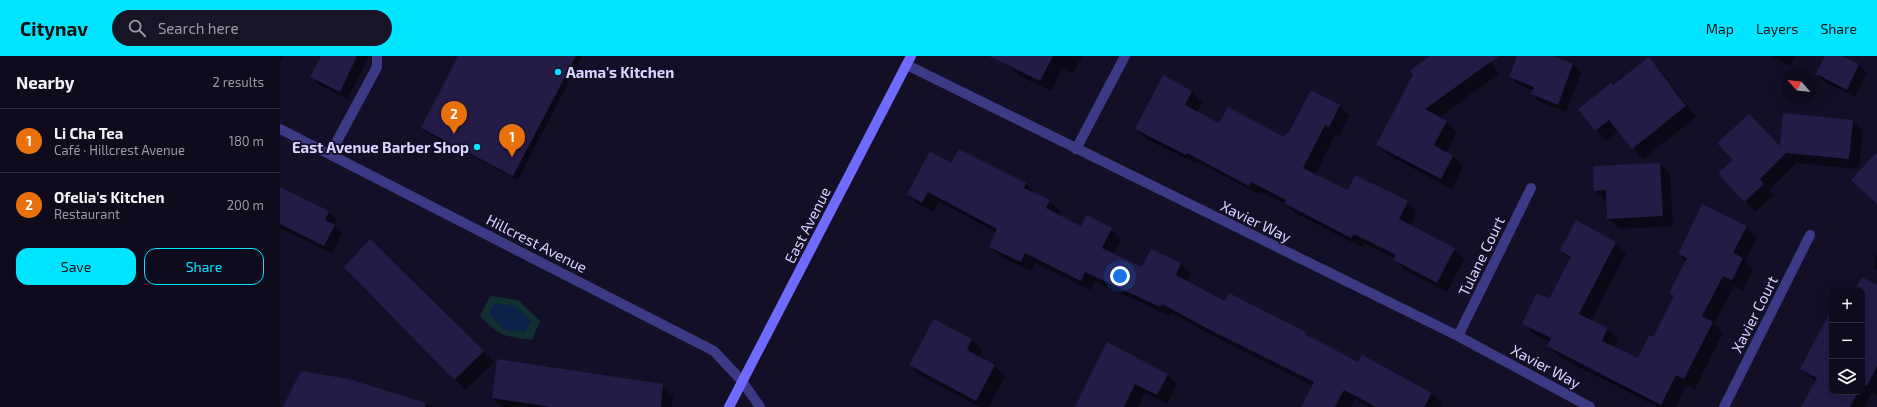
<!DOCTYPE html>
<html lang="en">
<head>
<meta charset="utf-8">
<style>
	:root { --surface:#0e0b1c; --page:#171425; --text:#f1f3f6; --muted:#9b9ba3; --line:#2e2b3b; --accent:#00e5ff }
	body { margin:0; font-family:"Exo 2",sans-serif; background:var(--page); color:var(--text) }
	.controls { position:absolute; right:12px; bottom:12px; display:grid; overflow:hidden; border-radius:8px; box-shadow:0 4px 16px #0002 }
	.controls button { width:36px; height:36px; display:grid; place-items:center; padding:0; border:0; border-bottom:1px solid var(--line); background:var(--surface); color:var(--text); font:20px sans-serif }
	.compass { position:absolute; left:1501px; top:12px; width:36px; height:36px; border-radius:50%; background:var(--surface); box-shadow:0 4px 16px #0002; rotate:297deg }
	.you { position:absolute; left:840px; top:220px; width:14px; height:14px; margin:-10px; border:3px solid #fff; border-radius:50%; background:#1a73e8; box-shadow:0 0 0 6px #1a73e833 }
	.badge { display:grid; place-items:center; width:26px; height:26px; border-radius:50%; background:var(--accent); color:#fff; font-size:13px; font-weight:700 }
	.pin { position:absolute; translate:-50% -33px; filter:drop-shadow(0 1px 2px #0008) }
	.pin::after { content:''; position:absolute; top:21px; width:14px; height:12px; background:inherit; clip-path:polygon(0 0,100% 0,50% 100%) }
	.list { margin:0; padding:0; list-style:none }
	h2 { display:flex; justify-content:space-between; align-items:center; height:52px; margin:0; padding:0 16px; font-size:17px }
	h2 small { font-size:13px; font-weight:400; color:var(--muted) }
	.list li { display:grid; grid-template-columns:26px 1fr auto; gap:12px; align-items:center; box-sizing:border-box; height:64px; padding:0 16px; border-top:1px solid var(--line) }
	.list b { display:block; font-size:15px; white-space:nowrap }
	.list p { margin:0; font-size:13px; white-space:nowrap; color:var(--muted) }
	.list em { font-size:13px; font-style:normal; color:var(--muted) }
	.actions { display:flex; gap:8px; padding:12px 16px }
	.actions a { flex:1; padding:9px 0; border:1px solid var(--accent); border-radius:12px; text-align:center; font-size:14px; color:var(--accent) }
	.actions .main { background:var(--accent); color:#111 }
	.icon { flex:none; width:22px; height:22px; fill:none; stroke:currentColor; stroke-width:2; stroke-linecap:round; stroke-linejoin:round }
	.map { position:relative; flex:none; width:1597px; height:351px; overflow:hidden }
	header { display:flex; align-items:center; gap:24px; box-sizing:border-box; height:56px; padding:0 20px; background:var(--accent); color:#111 }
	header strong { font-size:19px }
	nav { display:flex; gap:22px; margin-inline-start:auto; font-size:14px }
	.search { width:280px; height:36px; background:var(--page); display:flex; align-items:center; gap:10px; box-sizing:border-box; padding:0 14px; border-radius:22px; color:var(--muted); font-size:15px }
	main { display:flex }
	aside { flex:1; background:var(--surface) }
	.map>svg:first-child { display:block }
</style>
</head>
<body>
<header>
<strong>Citynav</strong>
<div class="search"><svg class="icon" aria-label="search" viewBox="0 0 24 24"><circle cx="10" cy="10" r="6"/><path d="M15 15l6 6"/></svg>Search here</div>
<nav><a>Map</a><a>Layers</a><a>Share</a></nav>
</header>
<main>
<aside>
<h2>Nearby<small>2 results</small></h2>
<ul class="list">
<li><span class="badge" style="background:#e8710a">1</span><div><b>Li Cha Tea</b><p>Café · Hillcrest Avenue</p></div><em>180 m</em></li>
<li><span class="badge" style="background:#e8710a">2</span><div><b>Ofelia's Kitchen</b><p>Restaurant</p></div><em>200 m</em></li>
</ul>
<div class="actions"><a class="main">Save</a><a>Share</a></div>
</aside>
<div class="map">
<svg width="1597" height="351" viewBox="0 0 1597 351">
	<rect width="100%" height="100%" fill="#130f26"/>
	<path fill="#12302f" d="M210,240L238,244L260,265L252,284C223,280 221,281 200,260Z"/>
	<polygon fill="#0c2248" points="214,247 236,250 251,265 245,276 224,274 209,258"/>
	<g fill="#0007">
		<polygon points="0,0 3,0 0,6"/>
		<polygon points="39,0 89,0 68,43 39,29 32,21 41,1"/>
		<polygon points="179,0 302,0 238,124 146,76 142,72"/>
		<polygon points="731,0 802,0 793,18 782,13 771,35 738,19 727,8"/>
		<polygon points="1152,0 1207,0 1219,18 1158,62 1166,66 1177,76 1166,97 1173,100 1183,111 1172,133 1108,99 1097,89"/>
		<polygon points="1238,0 1270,0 1293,9 1301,17 1286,56 1260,46 1252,38 1254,35 1238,28 1230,21"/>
		<polygon points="1491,0 1515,0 1510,10"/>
		<polygon points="1546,0 1560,0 1579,9 1586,17 1575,41 1545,26 1537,18"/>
		<polygon points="1368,3 1379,13 1416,61 1363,103 1339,75 1326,85 1299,53"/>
		<polygon points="912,36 922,46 917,56 940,68 1004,82 1059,50 1069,60 1059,80 1055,78 1035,119 1068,136 1127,146 1137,156 1130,170 1174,193 1184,203 1167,236 1125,214 1115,203 1084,187 1082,191 1056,178 1015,157 1006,148 981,136 980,139 918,106 917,108 866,83 856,73"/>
		<polygon points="1573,65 1583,75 1579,113 1516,107 1489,134 1494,139 1475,156 1465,145 1500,92"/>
		<polygon points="679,94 746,128 756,138 769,145 780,155 778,159 802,171 831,173 841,183 833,199 862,213 872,194 901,208 911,218 907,226 945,247 1025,276 1032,283 1078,308 1152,337 1162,348 1160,351 1089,351 1075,343 1071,351 1025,351 1033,330 941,284 892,257 890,260 815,225 811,234 755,207 751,215 721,201 710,191 717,177 659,145 653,156 638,148 628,138 672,108"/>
		<polygon points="1380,108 1390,118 1393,170 1339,173 1328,162 1328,145 1326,145 1315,135"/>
		<polygon points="0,131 49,156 57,164 54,169 62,177 52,197 0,172"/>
		<polygon points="1296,166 1336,187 1346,197 1311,265 1328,273 1338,284 1334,292 1358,304 1373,282 1395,242 1390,237 1406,205 1399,198 1466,171 1477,181 1465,206 1473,213 1463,234 1454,230 1434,268 1443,277 1415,333 1406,329 1396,351 1378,351 1279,301 1268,290 1270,286 1254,278 1243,267 1269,244 1291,204 1281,194"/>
		<polygon points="90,184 214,306 185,334 175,323"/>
		<polygon points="1597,197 1597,214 1594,211"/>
		<polygon points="1597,230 1597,339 1592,336 1585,351 1522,351 1536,325 1521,313 1552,252 1552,336 1582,336 1582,234 1576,234"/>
		<polygon points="692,284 702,294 699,301 715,310 725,320 709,351 700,351 641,320 630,309"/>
		<polygon points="828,288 888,319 897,328 887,348 865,337 858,351 796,351"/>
		<polygon points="69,324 155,351 6,351"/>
		<polygon points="382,329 393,340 392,351 222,351 213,342"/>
	</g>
	<g fill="#241b47">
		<polygon points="41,0 77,0 60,36 30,21"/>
		<polygon points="178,0 296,0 233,120 141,72"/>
		<polygon points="709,0 773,0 760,25"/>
		<polygon points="1150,0 1219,0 1145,53 1167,65 1154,89 1173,100 1161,123 1096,89 1133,19 1130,14"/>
		<polygon points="1237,0 1273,0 1293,8 1278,49 1251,38 1254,31 1229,21"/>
		<polygon points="1545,0 1562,0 1579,8 1567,34 1536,18"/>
		<polygon points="1369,1 1406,50 1352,93 1329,64 1315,75 1298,53 1331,27 1333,29"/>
		<polygon points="883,19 912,35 905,49 939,67 948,51 1004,81 1006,77 1008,78 1031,34 1060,49 1049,71 1045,69 1023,112 1068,134 1075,119 1128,145 1119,163 1175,192 1157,227 1114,204 1116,199 1074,178 1071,182 1004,147 1006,144 971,126 969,130 907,97 906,99 855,73"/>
		<polygon points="1503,57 1573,64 1569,103 1506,97 1480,123 1484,128 1464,146 1438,117 1453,104 1437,87 1469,58 1500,90"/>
		<polygon points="679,93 746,127 744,132 770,144 766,152 801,170 807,159 832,172 822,192 862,211 871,193 901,207 896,219 945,245 949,237 1026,276 1025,278 1078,306 1082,299 1152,337 1144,351 1096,351 1064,334 1055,351 1021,351 1034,326 930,274 882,248 880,251 805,216 801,225 745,197 741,206 709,191 717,173 648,136 642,147 627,138 650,95 671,107"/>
		<polygon points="1597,96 1597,148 1571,124"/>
		<polygon points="1380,107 1383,160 1327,163 1326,134 1314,135 1313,110"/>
		<polygon points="0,131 49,155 45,164 55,169 44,190 0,168"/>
		<polygon points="1422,148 1467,170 1453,197 1463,202 1452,224 1443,220 1422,260 1433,266 1404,323 1396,319 1381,349 1267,290 1271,282 1242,268 1257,237 1269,243 1291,201 1280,194 1296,164 1336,186 1299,258 1328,272 1322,285 1358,302 1369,279 1373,281 1394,240 1389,237 1407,202 1398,198"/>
		<polygon points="90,183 204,295 174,324 64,211"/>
		<polygon points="1582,221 1597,229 1597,310 1587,330 1582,328 1582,234 1575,234"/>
		<polygon points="1552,252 1552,336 1578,336 1570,351 1521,351 1537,322 1520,313"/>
		<polygon points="654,263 692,283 687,294 715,309 696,345 629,309"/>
		<polygon points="827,286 888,318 877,339 855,328 844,351 795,351"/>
		<polygon points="217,303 383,328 381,351 271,351 212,342"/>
		<polygon points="21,315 69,323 146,347 145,351 3,351"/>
	</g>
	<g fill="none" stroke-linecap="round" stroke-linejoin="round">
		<g stroke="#3d3a85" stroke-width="10">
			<polyline points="627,9 1178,280 1310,351"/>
			<polyline points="0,73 434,295 462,325 480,351"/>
			<polyline points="796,93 845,0"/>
			<polyline points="50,98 97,11 97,0"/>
			<polyline points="1178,280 1251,132"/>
			<polyline points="1444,351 1530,179"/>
		</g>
		<polyline stroke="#6f6bff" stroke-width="10" points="449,351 631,0"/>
	</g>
	<g fill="#00e5ff" stroke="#130f26" stroke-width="1.5">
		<circle cx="278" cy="16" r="4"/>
		<circle cx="197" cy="91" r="4"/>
	</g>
	<g text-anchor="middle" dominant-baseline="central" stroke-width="3.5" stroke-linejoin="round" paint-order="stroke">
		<g font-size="15" font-weight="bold" fill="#d9d4ff" stroke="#130f26" text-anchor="start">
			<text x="286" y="16">Aama's Kitchen</text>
			<text x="189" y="91" text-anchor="end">East Avenue Barber Shop</text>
		</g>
		<g font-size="15" fill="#d9d4ff" stroke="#130f26">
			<text transform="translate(976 165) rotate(26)">Xavier Way</text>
			<text transform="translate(527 169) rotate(-63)">East Avenue</text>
			<text transform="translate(257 187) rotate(27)">Hillcrest Avenue</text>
			<text transform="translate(1201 200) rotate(-64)">Tulane Court</text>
			<text transform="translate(1474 258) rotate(-63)">Xavier Court</text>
			<text transform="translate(1266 310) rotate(28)">Xavier Way</text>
		</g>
	</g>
</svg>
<div class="controls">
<button>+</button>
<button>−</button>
<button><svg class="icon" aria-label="layers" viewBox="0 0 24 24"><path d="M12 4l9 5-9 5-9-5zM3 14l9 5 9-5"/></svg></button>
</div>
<svg class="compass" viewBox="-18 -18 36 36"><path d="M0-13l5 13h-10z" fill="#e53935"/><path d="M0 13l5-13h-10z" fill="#9b9ba3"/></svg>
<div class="you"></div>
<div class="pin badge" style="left:232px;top:101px;background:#e8710a">1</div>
<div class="pin badge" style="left:174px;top:78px;background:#e8710a">2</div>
</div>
</main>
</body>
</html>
